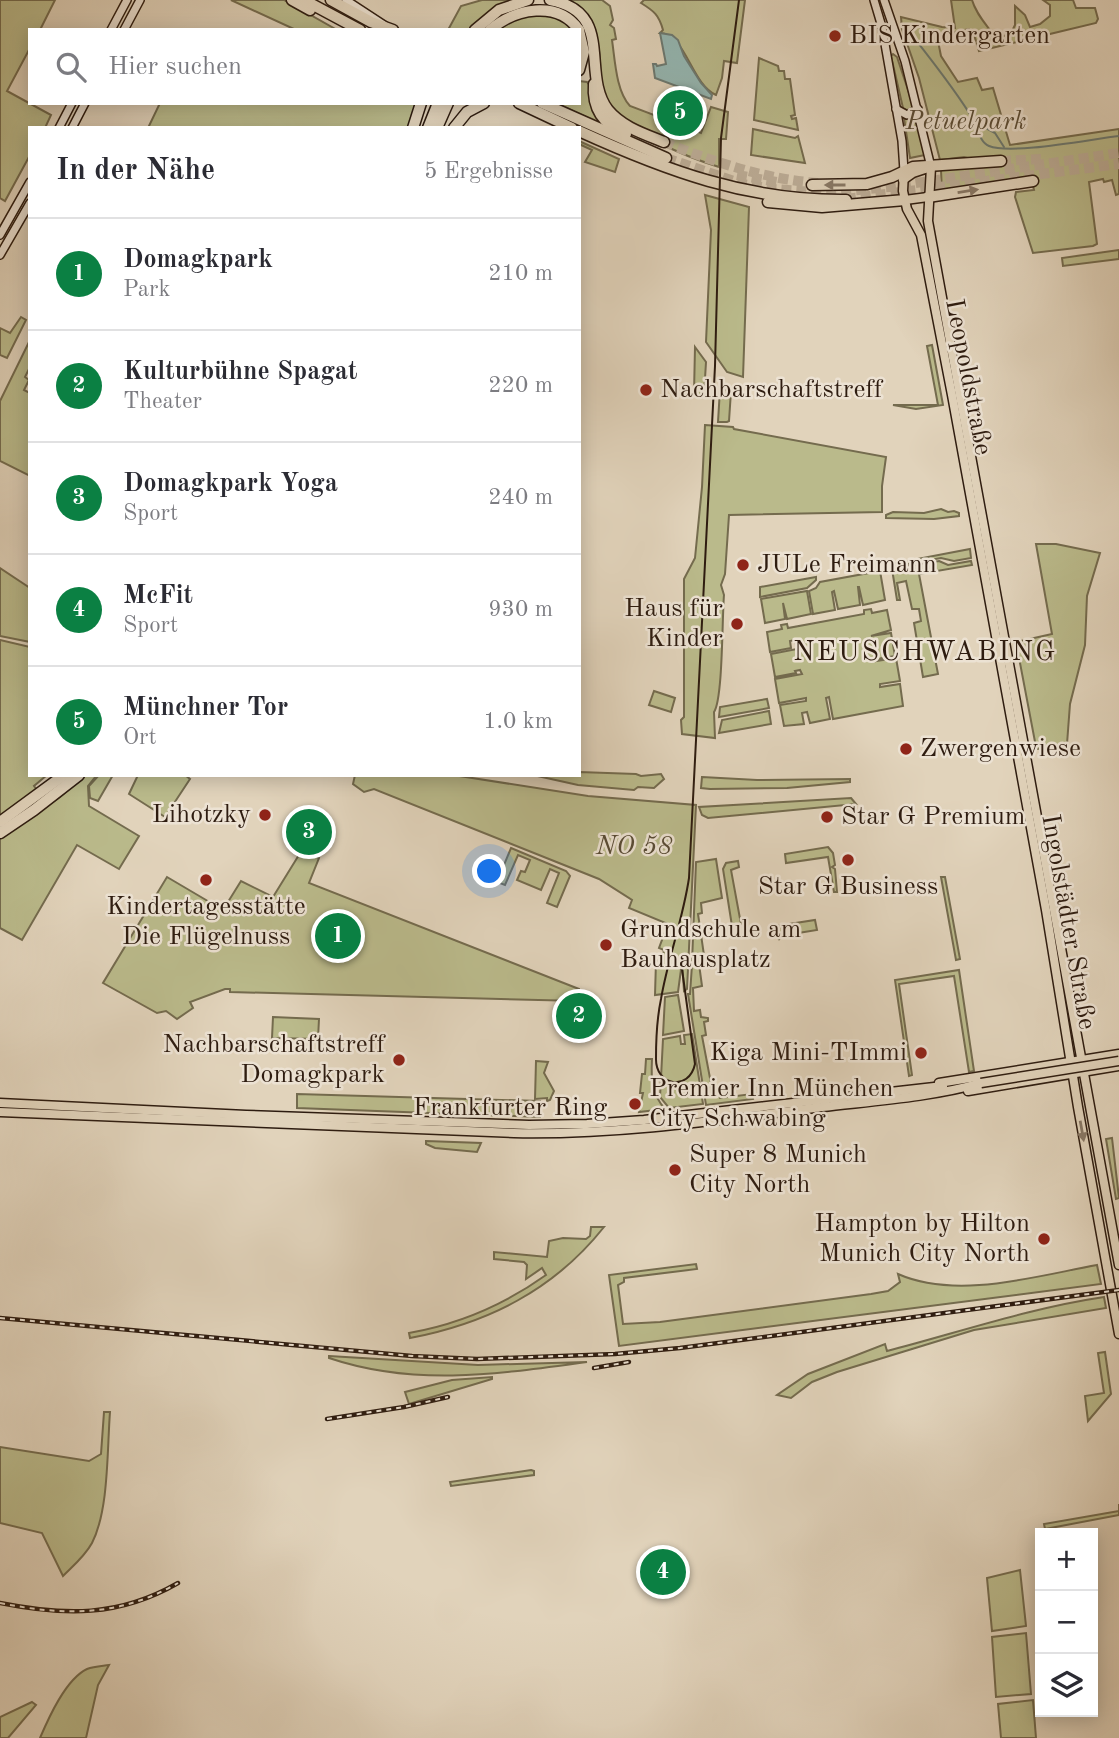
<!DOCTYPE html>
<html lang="de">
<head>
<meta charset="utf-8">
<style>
	:root { --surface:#fff; --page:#f2f2f3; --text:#2b2b33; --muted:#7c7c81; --line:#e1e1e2; --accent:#0b8043 }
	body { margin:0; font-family:"Old Standard TT",serif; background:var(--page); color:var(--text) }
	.controls { position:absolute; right:21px; bottom:21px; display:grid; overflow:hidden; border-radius:0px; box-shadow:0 4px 18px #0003 }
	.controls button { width:63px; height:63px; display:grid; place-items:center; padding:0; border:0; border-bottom:2px solid var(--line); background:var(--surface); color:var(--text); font:35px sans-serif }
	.you { position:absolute; left:490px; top:872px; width:24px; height:24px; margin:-18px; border:5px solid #fff; border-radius:50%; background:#1a73e8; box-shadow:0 0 0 10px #1a73e833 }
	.badge { display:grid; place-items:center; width:46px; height:46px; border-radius:50%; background:var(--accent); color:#fff; font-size:23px; font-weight:700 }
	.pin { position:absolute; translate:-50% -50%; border:4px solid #fff; box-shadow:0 2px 7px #0006 }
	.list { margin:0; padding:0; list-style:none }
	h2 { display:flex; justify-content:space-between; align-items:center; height:91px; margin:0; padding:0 28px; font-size:30px }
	h2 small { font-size:23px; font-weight:400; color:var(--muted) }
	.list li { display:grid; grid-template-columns:46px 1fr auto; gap:21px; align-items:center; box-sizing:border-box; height:112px; padding:0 28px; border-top:2px solid var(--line) }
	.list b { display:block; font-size:26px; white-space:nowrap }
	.list p { margin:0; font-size:23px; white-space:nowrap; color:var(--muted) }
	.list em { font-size:23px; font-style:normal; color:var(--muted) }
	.icon { flex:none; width:38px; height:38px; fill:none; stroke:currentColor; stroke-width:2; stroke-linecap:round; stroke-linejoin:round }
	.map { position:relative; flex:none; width:1119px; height:1738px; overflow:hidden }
	.search { position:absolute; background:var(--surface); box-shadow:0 4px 18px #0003; left:28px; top:28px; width:553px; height:77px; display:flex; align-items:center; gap:18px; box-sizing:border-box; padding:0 24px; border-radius:0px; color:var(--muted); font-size:26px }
	.panel { position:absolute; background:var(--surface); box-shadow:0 4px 18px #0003; left:28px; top:126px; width:553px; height:651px; border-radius:0px }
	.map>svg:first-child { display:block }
</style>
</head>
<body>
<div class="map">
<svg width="1119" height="1738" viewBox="0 0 1119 1738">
	<rect width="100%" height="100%" fill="#e1d3bb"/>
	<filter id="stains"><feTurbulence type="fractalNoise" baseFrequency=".00286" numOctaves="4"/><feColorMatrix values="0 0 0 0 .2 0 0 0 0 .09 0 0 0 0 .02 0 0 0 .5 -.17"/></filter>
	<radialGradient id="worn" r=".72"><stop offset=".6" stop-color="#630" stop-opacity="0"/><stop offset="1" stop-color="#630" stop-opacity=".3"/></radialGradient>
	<g fill="#baba8b" stroke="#746b4e" stroke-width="2">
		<polygon points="0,0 55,0 40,30 30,30 30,48 7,91 51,115 45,128 30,128 30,155 5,201 0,198"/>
		<polygon points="231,0 284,0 337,30 296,30"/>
		<polygon points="482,0 513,0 503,5 471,30 448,30 461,6"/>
		<path d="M564,0H602L610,6L613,20L610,25L614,28L616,39L612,40C615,60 616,91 630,106L701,133L711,107L728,112L726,139H719V167C687,157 624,132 607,102C596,83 604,57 596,37C591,24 574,11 564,0Z"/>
		<path d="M644,0H745L737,63L724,61L722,78L716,95C691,84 686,34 660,33L663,30C659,15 654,11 641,3Z"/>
		<path d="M951,0H972C976,14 986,24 995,37L1010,35L1015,25V6L1025,15L1030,27L1040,24L1050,16V5L1043,0H1073L1076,8H1095L1098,19L1096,23L979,51L975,38L969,29L937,36L941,56L958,82L977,78L982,90L993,88L1010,145L1119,129V194L1116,195L1112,180L1104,182L1103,179L1089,182L1097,244L1093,246L1033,253L1015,197L1016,192L1034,190L1033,186L942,193L941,170L976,167L972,159L964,157L940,160L919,78L902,29L901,17L942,27L955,28Z"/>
		<polygon points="548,11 577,30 493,30 508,19"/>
		<polygon points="893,54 897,57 914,108 910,112 903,108 891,56"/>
		<polygon points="759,58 778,66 779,71 784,71 785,79 790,79 795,115 791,116 792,119 796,118 798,130 754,120"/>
		<polygon points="579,81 587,82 590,86 607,127 556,103 579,103"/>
		<polygon points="160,103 417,103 409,128 148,128"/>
		<polygon points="916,117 925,155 910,158 904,118"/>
		<polygon points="753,129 795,138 798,136 805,163 751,155"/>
		<polygon points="579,141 619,159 615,172 585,162 592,150 579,144"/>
		<polygon points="705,195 749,207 743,377 727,372 706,342 711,230"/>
		<polygon points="1119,250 1119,259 1063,266 1062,258"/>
		<polygon points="21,317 26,320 7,358 0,355 0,328 10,333"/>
		<polygon points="30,340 30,367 25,377 29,380 24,390 30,393 30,476 0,461 0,401"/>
		<polygon points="932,345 943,405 916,409 893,405 938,405 927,346"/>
		<polygon points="695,347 706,362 704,395 702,396 694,393"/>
		<polygon points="720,389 731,391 729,421 727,422 718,422"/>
		<path d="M705,425L733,427L734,429L886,457L882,486V512L729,515L725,574L721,585L724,595C722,617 723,699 714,712L715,738L682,734L681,720L684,717V579L695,558L702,487Z"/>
		<polygon points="941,509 948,512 954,511 959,513 959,516 934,519 886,518 886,515 893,512 924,513"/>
		<polygon points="1036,544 1056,544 1100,553 1087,596 1085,645 1070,704 1067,744 1038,749 1036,747 1016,642 1052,634"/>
		<polygon points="970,549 971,558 954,561 941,558 891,567 891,564"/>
		<polygon points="939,561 948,565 971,561 972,565 919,574 938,674 923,677 914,623 921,621 919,609 912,609 906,581 897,583 900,600 897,600 892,569"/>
		<polygon points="0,568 30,588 30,642 0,636"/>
		<polygon points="880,571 885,600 863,605 859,587 858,587 860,605 838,609 834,591 832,592 835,610 813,614 809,591 816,588 820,582"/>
		<polygon points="816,577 816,580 807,588 760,597 760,587"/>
		<polygon points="807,591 811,614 787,619 783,603 785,619 765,623 761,599"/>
		<polygon points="871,609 872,613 887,610 891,630 871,636 891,633 895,656 876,659 876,661 896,658 900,681 880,684 880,687 900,684 903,706 833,719 829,697 826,698 830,719 810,723 807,712 802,713 804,724 784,726 780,705 806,701 806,698 779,703 775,679 802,674 800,670 795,671 796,673 775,677 771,654 797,649 795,640 790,641 791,648 770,652 767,632 782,629 781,625 787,624 788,628 864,614 864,610"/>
		<polygon points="0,640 30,647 30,775 47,775 34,786 37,790 0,816"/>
		<polygon points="654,691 675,698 671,712 649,705"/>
		<polygon points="767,699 769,708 719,717 720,707"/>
		<polygon points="769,711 771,724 719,733 722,720"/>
		<polygon points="579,772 636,774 641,776 661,774 664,779 654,788 638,787 634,790 578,785 533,775 579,775"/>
		<polygon points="85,775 97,775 88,786 89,806 139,836 119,869 77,845 22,940 0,928 0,838 60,797"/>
		<polygon points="99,775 113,775 98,801 90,798 89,786"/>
		<polygon points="138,775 185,775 190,779 165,817 129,794"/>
		<polygon points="355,775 453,775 588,796 696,805 687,989 684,991 682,962 678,992 655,995 656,961 662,959 664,950 659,948 668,924 629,908 632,900 599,879 374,789 364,792 353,784"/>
		<polygon points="702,777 757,780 850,779 850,782 787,788 710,789 701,788"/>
		<polygon points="851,798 856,804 708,818 702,815 699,807"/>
		<polygon points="828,847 833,853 835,865 832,867 835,869 837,892 834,892 828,857 786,863 785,854"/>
		<polygon points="511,848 566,871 570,876 557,907 547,903 559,873 550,869 541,890 517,880 521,871 525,872 530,860 518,855 505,885 497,882"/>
		<polygon points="302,850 319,858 309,883 579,989 579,1001 230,992 230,989 225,989 190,1002 193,1008 177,1019 166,1011 157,1013 103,983 167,877 223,910 241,881 273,897"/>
		<polygon points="716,859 722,898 701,903 702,913 698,914 705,962 692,963 696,862"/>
		<polygon points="738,861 739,867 731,870 741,924 732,926 723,869 726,863"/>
		<polygon points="941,877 945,877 960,959 956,960"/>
		<polygon points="815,920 817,930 780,936 779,940 776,926"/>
		<polygon points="699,964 702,986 693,988 694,1011 700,1010 701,1017 708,1018 708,1021 704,1022 706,1035 702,1036 713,1094 719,1095 720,1098 752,1094 753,1099 706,1105 688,994 690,994 692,965"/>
		<polygon points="959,970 974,1071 969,1072 954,976 899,984 912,1075 909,1076 895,980"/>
		<polygon points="678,995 684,1031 663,1035 665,997"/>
		<polygon points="273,1017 319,1019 318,1039 272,1038"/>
		<polygon points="692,1034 703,1104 669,1108 660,1097 663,1039 680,1036 681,1044 685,1044 684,1035"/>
		<path d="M646,1059H652C651,1080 651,1093 665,1109L639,1112L643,1093H640L642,1074H645Z"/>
		<polygon points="536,1061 548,1062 544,1073 554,1091 550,1100 547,1101 547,1098 535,1099"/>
		<polygon points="297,1094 540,1101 540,1117 297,1108"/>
		<polygon points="1112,1138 1119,1198 1116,1199 1106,1139"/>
		<polygon points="426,1141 481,1143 477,1152 435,1148 426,1144"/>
		<path d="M591,1227H604C554,1290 488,1323 410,1338L409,1333C460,1324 504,1305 546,1275L542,1268L526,1279L527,1265L524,1262L494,1259V1252L547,1257L549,1241L563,1238L586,1239L590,1236Z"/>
		<path d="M696,1264L697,1269L624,1278V1282L618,1285L623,1324L660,1322L871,1294L888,1291L900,1282L898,1274C957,1300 1036,1276 1097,1265L1101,1284L619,1346L609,1275Z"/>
		<path d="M1104,1297L1106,1308L974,1330L837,1372L812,1382L791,1398L777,1395L808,1374L885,1344L887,1351C960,1332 1030,1308 1104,1297Z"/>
		<polygon points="1105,1352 1111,1394 1088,1421 1085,1396 1104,1393 1098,1353"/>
		<path d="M329,1356L478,1365L587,1362C499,1374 415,1387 329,1358Z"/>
		<polygon points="492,1377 492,1379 409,1404 405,1392 452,1380"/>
		<path d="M104,1412H110C107,1450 109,1510 92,1543C85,1556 73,1566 63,1576L42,1533L0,1523V1447L89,1461L101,1454Z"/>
		<polygon points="531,1470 534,1471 534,1475 451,1486 450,1482"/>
		<polygon points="1119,1504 1119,1515 1045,1529 1044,1524 1119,1511"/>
		<polygon points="1020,1570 1026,1626 992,1631 987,1578"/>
		<polygon points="1026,1633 1031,1694 996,1697 992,1637"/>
		<path d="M109,1665L98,1685L86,1738H40C49,1717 66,1679 87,1669C94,1666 102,1666 109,1665Z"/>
		<polygon points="1033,1700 1036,1738 1001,1738 998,1704"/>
		<polygon points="32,1702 36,1705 8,1738 0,1738 0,1717"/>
	</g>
	<polygon fill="#94b7b3" stroke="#6b7972" stroke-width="2" points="660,33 672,35 678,40 684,56 701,83 712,95 711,99 655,78 653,64 656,64 657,66 666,64"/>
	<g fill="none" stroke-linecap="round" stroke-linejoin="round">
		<g stroke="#6b7972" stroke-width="2">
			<path d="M905,26C928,56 953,86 973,119C978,127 979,142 989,146C1012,155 1091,139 1119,136"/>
			<polyline points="975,122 995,133 1004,147"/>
		</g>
		<g stroke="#bdae99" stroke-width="10" stroke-dasharray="10 5" stroke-linecap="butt">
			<path d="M664,142C710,161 768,180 819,183"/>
			<polyline points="666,158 743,184 774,189 827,193 889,187 1119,153"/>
			<polyline points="1001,161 1041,159"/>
			<polyline points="737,175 777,182"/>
			<polyline points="846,199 1119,164"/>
		</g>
		<g stroke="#2e1c10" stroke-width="10">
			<g id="secondary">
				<polyline points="346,0 384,25"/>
				<polyline points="874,0 882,27 902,141 904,171"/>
				<polyline points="884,0 905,61 931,167"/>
				<polyline points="111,30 127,0"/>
				<polyline points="124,30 140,0"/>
				<polyline points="896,109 907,115 918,109"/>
				<polyline points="59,128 72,103"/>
				<polyline points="72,128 85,103"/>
				<polyline points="0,235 30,182"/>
				<polyline points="0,255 30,203"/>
			</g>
		</g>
		<g stroke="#2e1c10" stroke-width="11">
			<g id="primary">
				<polyline points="904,171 903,191 907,209 921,235 952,395 1046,910 1078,1107 1119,1334"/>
				<polyline points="903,180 913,173 931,167 928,221 1119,1265"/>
				<polyline points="905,200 928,197"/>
				<polyline points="939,1083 1119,1054"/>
				<polyline points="968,1091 1119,1066"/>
				<polyline points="0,1103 246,1115 529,1125 587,1124 644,1120 943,1086"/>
				<path d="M0,1112L514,1133C618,1135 720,1120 822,1107C873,1101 933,1097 981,1083"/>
			</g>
		</g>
		<g stroke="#2e1c10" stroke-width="13">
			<g id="highway">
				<polyline points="292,0 310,10"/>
				<polyline points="304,0 360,30"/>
				<polyline points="331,0 371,22 393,30"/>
				<path d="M550,0C616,12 580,73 608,110C622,127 644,134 664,142"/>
				<polyline points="475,30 499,10 528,0"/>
				<path d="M490,30C515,8 558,0 579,30"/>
				<polyline points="579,30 584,52 579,70"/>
				<path d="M594,84C592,108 603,125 626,134"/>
				<polyline points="519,103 572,128"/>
				<polyline points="542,103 666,158"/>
				<polyline points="413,128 421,103"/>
				<polyline points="428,128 438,103"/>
				<polyline points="437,128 448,103"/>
				<polyline points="454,128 467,112 484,103"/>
				<path d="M579,131C667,171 748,201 846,200"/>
				<polyline points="812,185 867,184 892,177 913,167 1001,161"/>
				<polyline points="928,197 1033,181"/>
				<polyline points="768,202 822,207 905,200"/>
				<polyline points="0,822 64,775"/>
				<polyline points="0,833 34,810 79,775"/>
			</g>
		</g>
		<use href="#secondary" stroke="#ece2d3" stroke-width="7"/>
		<use href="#primary" stroke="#e1d3bb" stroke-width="8"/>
		<use href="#highway" stroke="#e1d3bb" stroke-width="10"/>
		<path stroke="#2e1c10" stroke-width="2" d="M682,969L695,1064C689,1092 655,1086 656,1058C656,1038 657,1018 661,999C668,958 683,919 689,878L715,366L721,138L739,0"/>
		<g stroke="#2e1c10" stroke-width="4.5">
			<g id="rail">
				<polyline points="0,1318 412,1356 477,1359 615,1354 680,1348 1119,1290"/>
				<polyline points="594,1368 629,1362"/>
				<polyline points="327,1419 404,1407 448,1397"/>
				<path d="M0,1603C65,1616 119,1617 178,1583"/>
			</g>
		</g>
		<use href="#rail" stroke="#ece2d3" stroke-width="2" stroke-dasharray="5" stroke-linecap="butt"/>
		<g stroke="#2e1c10" stroke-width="11" stroke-linecap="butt">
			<polyline id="primary-bridge" points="981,1083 1119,1061"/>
		</g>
		<use href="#primary-bridge" stroke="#e1d3bb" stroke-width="8"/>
	</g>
	<defs><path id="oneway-solid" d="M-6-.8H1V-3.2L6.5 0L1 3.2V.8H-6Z" transform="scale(1.75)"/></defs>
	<g fill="#887866">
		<use href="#oneway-solid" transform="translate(835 185) rotate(180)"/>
		<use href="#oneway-solid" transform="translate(968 191) rotate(-9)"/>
		<use href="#oneway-solid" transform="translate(1082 1131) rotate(80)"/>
	</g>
	<g fill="#8f2418" stroke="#ece2d3" stroke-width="2.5">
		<circle cx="835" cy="36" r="7"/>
		<circle cx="646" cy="390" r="7"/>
		<circle cx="743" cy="565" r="7"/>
		<circle cx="737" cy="624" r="7"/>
		<circle cx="906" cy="749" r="7"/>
		<circle cx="265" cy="815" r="7"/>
		<circle cx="827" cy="817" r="7"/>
		<circle cx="848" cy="860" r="7"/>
		<circle cx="206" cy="880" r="7"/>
		<circle cx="606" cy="945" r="7"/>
		<circle cx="921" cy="1053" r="7"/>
		<circle cx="399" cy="1060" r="7"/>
		<circle cx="635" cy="1104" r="7"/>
		<circle cx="675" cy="1170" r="7"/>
		<circle cx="1044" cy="1239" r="7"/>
	</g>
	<g text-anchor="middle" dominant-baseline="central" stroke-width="5" stroke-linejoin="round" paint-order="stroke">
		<g font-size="26" fill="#2e1c10" stroke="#ece2d3" text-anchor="start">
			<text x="849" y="36">BIS Kindergarten</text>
			<text x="660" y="390">Nachbarschaftstreff</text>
			<text x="757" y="565">JULe Freimann</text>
			<text x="723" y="609" text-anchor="end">Haus für<tspan x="723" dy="30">Kinder</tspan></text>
			<text x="920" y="749">Zwergenwiese</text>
			<text x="251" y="815" text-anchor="end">Lihotzky</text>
			<text x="841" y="817">Star G Premium</text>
			<text x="848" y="887" text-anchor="middle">Star G Business</text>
			<text x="206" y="907" text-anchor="middle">Kindertagesstätte<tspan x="206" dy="30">Die Flügelnuss</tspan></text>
			<text x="620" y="930">Grundschule am<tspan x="620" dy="30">Bauhausplatz</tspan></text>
			<text x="385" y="1045" text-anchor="end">Nachbarschaftstreff<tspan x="385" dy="30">Domagkpark</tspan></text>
			<text x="907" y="1053" text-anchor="end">Kiga Mini-TImmi</text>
			<text x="649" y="1089">Premier Inn München<tspan x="649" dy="30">City Schwabing</tspan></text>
			<text x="689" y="1155">Super 8 Munich<tspan x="689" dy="30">City North</tspan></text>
			<text x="1030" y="1224" text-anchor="end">Hampton by Hilton<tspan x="1030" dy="30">Munich City North</tspan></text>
		</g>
		<g font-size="26" font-style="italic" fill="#584b35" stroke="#ece2d3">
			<text x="966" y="122">Petuelpark</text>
			<text x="634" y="847">NO 58</text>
		</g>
		<g font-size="26" fill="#2e1c10" stroke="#ece2d3">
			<text transform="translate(968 377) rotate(79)">Leopoldstraße</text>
			<text transform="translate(1068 922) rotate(80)">Ingolstädter Straße</text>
			<text x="510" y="1108">Frankfurter Ring</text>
		</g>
		<g font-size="28" letter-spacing="2" fill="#2e1c10" stroke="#ece2d3">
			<text x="925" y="653">NEUSCHWABING</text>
		</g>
	</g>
	<rect width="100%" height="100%" filter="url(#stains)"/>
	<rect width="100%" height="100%" fill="url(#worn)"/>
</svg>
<div class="controls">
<button>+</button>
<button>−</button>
<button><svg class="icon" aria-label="layers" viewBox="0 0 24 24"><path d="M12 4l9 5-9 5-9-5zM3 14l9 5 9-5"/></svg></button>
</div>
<div class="you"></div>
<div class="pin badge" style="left:338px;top:936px">1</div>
<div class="pin badge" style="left:579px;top:1016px">2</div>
<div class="pin badge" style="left:309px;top:832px">3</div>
<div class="pin badge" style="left:663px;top:1572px">4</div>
<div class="pin badge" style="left:680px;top:113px">5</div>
<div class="search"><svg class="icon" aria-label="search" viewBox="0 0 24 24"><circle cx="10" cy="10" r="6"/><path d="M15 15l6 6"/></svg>Hier suchen</div>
<section class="panel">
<h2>In der Nähe<small>5 Ergebnisse</small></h2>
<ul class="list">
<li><span class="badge">1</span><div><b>Domagkpark</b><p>Park</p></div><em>210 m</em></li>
<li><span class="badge">2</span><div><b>Kulturbühne Spagat</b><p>Theater</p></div><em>220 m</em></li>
<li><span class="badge">3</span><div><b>Domagkpark Yoga</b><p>Sport</p></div><em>240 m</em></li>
<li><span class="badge">4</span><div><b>McFit</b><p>Sport</p></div><em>930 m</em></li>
<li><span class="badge">5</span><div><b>Münchner Tor</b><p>Ort</p></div><em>1.0 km</em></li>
</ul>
</section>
</div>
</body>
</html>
